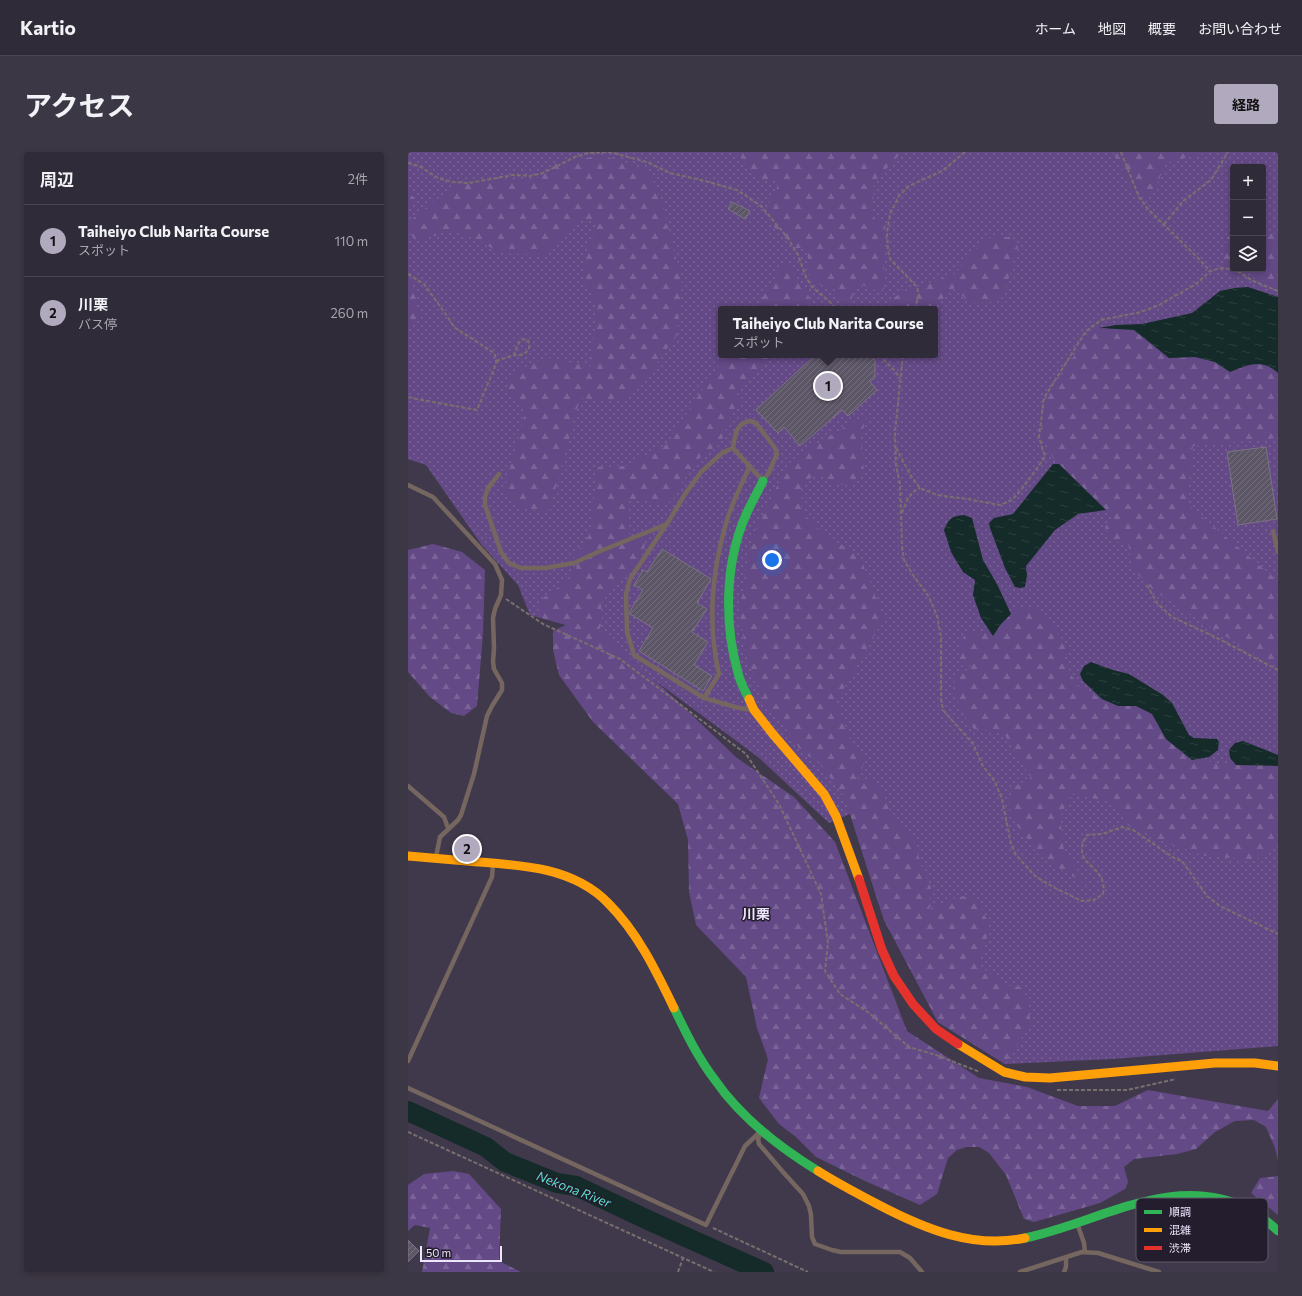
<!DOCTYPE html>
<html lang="ja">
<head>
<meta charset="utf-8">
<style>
	:root { --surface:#302b39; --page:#3c3744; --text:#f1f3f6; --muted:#a8a7ae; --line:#4b4753; --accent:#b1a9be }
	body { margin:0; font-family:Commissioner,"Noto Sans JP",sans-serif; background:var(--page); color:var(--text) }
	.controls { position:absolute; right:12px; top:12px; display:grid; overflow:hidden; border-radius:4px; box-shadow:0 2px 6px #0003 }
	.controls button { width:36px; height:36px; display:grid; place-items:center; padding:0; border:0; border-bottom:1px solid var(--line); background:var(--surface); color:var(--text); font:20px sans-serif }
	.scale { position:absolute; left:12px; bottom:10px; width:82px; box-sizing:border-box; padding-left:4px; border:2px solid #eee6fc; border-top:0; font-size:11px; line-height:14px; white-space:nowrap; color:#eee6fc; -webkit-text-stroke:3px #231d2d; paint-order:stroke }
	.you { position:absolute; left:364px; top:408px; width:14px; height:14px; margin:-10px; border:3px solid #fff; border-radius:50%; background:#1a73e8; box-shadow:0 0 0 6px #1a73e833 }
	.badge { display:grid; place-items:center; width:26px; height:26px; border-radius:50%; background:var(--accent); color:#111; font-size:13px; font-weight:700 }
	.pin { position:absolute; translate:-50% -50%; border:2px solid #fff; box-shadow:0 1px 4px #0006 }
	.popup { position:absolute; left:310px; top:154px; width:220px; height:52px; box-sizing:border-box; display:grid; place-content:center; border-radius:4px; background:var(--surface); filter:drop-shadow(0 1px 3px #0005); font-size:13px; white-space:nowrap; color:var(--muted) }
	.popup b { font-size:15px; color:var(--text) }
	.popup::after { content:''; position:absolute; left:50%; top:100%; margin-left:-8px; border:8px solid transparent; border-top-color:var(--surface) }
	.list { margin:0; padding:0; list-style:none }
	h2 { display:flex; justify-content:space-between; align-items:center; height:52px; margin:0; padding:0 16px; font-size:17px }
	h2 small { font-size:13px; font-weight:400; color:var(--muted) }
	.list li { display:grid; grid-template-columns:26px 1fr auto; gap:12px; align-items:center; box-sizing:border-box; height:72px; padding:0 16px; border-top:1px solid var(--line) }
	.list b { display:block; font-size:15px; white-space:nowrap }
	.list p { margin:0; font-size:13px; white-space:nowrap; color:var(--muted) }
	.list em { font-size:13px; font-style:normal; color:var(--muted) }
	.icon { flex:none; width:22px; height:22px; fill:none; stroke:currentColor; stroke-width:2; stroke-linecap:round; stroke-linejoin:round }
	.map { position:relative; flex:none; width:870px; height:1120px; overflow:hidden; border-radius:4px }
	header { display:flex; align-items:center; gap:24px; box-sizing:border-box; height:56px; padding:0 20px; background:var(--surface); border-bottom:1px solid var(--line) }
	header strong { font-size:19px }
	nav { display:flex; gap:22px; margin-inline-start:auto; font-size:14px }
	.intro { display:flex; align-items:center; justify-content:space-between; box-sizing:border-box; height:96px; padding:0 24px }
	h1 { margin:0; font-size:28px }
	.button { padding:10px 18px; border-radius:4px; background:var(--accent); color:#111; font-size:14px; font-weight:700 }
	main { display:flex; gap:24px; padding:0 24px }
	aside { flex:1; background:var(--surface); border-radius:4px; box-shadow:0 2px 6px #0003 }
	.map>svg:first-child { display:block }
</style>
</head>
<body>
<header>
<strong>Kartio</strong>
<nav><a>ホーム</a><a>地図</a><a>概要</a><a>お問い合わせ</a></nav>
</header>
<div class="intro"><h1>アクセス</h1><a class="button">経路</a></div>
<main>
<aside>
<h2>周辺<small>2件</small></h2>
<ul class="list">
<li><span class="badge">1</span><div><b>Taiheiyo Club Narita Course</b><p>スポット</p></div><em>110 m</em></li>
<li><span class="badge">2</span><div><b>川栗</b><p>バス停</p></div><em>260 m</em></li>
</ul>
</aside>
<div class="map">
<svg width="870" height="1120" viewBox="0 0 870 1120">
	<defs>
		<pattern id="grass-dots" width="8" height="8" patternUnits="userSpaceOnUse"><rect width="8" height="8" fill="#634985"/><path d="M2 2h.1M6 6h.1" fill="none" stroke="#7a6397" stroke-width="1.8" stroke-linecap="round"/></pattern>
		<pattern id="forest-firs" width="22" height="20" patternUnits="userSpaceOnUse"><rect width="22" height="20" fill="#634985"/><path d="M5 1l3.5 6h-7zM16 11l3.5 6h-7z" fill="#7a6397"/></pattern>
		<pattern id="water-ripples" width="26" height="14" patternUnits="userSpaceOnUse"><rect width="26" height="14" fill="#142b29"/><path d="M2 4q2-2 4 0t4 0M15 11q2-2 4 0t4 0" fill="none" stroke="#2b403e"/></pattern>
		<pattern id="building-hatch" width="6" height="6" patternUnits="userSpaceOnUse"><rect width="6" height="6" fill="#5c5666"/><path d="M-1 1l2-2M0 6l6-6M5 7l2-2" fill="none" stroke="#746e7d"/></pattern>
	</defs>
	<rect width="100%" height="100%" fill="#40394c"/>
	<path fill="url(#grass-dots)" fill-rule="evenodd" d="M0,0H870V894L704,907L597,912L530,870L476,768L442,662L421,671L350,605L180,479L122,463L110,433L73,392L18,313L0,307ZM825,15H855V117H825ZM313,157H527V203H313Z"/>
	<g fill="url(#forest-firs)">
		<path d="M328,0H494L466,30L464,66L476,69C480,80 475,86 475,97C475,110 478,123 476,137L469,139L455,133L447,137L444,146L439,152L429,146L428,136H419L409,131L401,122L399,96H387L365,74L359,60L363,47L371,32L365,26L359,29L351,26Z"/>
		<polygon points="706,0 800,0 758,11 748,34 739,45 725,40 707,5"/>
		<polygon points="195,4 223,12 242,21 255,54 274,131 269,183 237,228 214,249 172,246 141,361 111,355 96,338 119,255 101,244 98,229 122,212 142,206 182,215 190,155 178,132 174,114 189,72 175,65 135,103 92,101 70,88 41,78 27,84 8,88 0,80 2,69 33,44 53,31 80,27 129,27 150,9"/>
		<polygon points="0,38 9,50 0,52"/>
		<polygon points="870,81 870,138 857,135 842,123 822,125 814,116 819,85 825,82 825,117 855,117 855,82 863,82"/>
		<polygon points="585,85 603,85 610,95 595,145 579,151 560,150 547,135 524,157 483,156 483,148 494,140 547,122 575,89"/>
		<polygon points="377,111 382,112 391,132 401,144 399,157 347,157"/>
		<polygon points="0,123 4,127 11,164 5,173 0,172"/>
		<path d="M691,176L726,178L761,206L787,205L807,210L822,219C840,213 853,206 870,221V286L785,294L779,352L870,429V514L855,508L745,438L725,417L720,391H713L703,388L697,375L705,365L646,308L633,282L636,252L674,191Z"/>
		<polygon points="317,203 365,203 329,242 334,250 326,257 312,292 294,303 272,333 265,349 248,353 234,347 221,349 220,382 233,383 237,390 236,400 193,451 194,470 191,478 264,544 329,606 386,645 427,690 499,879 571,926 619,935 670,954 707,954 740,938 860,959 870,947 870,1009 867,996 858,975 846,968 827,969 807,980 788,997 769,1002 726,1007 716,1015 720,1030 717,1037 692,1051 626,1070 616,1067 598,1023 581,1001 571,995 558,995 549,998 540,1006 529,1042 512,1053 457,1029 408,1005 388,985 371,972 351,946 360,907 349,876 338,825 288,773 281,740 280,688 270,652 185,570 151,523 145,498 145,479 158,473 130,465 131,455 136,445 145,440 169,418 166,405 182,382 190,315 218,314 259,292"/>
		<polygon points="459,262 453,286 456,321 440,333 424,332 416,323 402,326 393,338 395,361 420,387 433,392 453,407 476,467 428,550 444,591 458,608 449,626 470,631 484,664 505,685 515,719 523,736 521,757 552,744 569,746 581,773 576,798 570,813 600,834 616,835 623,871 597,912 530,870 476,768 442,662 434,641 409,608 395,602 371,566 359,555 338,503 332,462 337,422 344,385 380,312 403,295"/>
		<polygon points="25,392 54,400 77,418 75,482 69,554 56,564 43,561 22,545 0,520 0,398"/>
		<polygon points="625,456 636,462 660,496 656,509 671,536 710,554 728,554 744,562 758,587 784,608 828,613 870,614 870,693 864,694 848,708 798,704 765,693 718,672 714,660 698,649 664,642 652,665 656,700 682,735 633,705 603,665 601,649 605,635 623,626 595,580 566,577 558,567 545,540 547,525 564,515 552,507 550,497 557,482 571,480 585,483 593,472 608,457"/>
		<polygon points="45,1019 61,1022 93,1057 91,1109 113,1120 14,1120 22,1076 7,1073 0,1079 0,1033 16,1022"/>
		<polygon points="870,1024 870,1063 843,1041 852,1026"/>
	</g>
	<g fill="url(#water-ripples)">
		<path d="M840,135L870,145V221C853,206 840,213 822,220L807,210L787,205L761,206L726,178L691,176L708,173L734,172L784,161L812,139L826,136Z"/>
		<polygon points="645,312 651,312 698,358 670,362 647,378 618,414 619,424 617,435 612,436 607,435 597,416 582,376 581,371 586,366 605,362"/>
		<path d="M556,363L564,366L575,408L589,432L603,462L593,472L585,484L573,466L565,443L567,428L555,420L543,400L536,378C541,367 543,364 556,363Z"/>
		<polygon points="683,510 705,518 721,522 755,543 764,551 781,583 786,586 809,587 811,590 810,598 801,605 784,608 758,587 744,562 728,554 710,554 694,547 675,529 672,522 676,514"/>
		<polygon points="835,589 870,603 870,614 828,613 822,606 821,598 827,591"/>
	</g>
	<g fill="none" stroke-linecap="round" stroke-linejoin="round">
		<polyline stroke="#142b29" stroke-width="20" points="0,959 78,995 97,1010 149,1031 168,1034 242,1069 356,1120"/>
	</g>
	<g fill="url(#building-hatch)" stroke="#7a7384">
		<polygon points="324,50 342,59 337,67 320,57"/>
		<polygon points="407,203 462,203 467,208 467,225 462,230 469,238 440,264 434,258 392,294 376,275 370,281 348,258"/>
		<polygon points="858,295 869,367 830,373 819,300"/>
		<polygon points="254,397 303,427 289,451 299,457 284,480 300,490 286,513 304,524 295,539 231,499 245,476 222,462 222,459 235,438 226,433 235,418 239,420"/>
		<polygon points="0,1088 11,1099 0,1110"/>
	</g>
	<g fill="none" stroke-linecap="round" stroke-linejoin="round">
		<g stroke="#796f6e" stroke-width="2" stroke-dasharray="4 2" stroke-linecap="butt">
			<polyline points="713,0 731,45 740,57 792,108 802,119"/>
			<polyline points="0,11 11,14 30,26 44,30 61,31 105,23 122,24 135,21 167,5 180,1 202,0 239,10 262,21 297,29 329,38 353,54 379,85 390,103 398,125 404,135 424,152 428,157"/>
			<polyline points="756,72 775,49 803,28 820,0"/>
			<polyline points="0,122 16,132 39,164 46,175 86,201 88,206 88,212 69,258 8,247 0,245"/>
			<polyline points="506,157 511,144 509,135 482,107 480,98 479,81 482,62 491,44 501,34 534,19 557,0"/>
			<polyline points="471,203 486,218 492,226"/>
			<path d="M495,203L487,281L488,314L492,332L494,394L496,408L505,423L521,445L529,464L533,485V547L535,558L565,592L575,614L587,630L594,647L603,692L608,703L627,724L647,736L674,749L686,748L695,742C701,712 660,714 679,683L694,682L714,675L725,678L766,706L774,709L799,744L812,754L870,782"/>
			<path d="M88,209L106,203C109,195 110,187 119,187C126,197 116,205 106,203"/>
			<polyline points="488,296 503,324 512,336 529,343 559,347 592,353 604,348 613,338 637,305 631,285 636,246 678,179 693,168 733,160 751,153 788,132 802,119 813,116 828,118 845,129 870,139"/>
			<path d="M494,361C498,350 501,341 512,336"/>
			<polyline points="739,433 749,451 764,465 807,485 870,518"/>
			<polyline points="98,447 135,472 212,507 338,602 371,652 413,742 420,791 417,819 432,842 461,861 501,895 528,903 572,920"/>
			<polyline points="649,938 719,938 768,927"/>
			<polyline points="0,980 306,1120"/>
			<polyline points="305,1076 400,1120"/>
			<polyline points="270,1120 275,1106"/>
		</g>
		<g stroke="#75675f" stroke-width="4.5">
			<path d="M342,269L348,271L367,296L369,302L361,320L355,329L325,296C327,283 328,271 342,269Z"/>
			<polyline points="91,322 80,336 77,345 77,353 93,400 101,411 113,416 137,416 166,411 190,400 259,372 277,342 293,320 314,301 325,296"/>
			<polyline points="0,333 25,345 87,412 94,428 93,443 87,457 85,466 86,496 85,510 86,517 94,531 94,538 84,554 79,564 66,622 53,663 50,668 32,685 28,705"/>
			<polyline points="258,373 222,427 218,442 219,480 226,503 296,546 331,556 344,558"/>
			<polyline points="865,379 870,400"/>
			<path d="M296,546L311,522C299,470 304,418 319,368C325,349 334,331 342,314"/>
			<polyline points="0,634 36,665 40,676"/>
			<polyline points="0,909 84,725 85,712"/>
			<polyline points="0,936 298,1073 337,994 353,979"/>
			<polyline points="353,980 350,987 351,992 375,1020 395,1042 401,1054 403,1063 404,1085 407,1092 424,1098 433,1100 492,1100 502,1106 514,1120"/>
			<polyline points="669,1071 676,1091 677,1100"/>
			<polyline points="612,1120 674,1100 690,1101 751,1120"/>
			<polyline points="656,1120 658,1115 658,1106"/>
		</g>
		<g stroke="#30b455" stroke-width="9">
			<path d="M341,547C337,539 332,530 330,521C316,472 317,412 337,365C342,353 349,341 355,329"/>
			<path d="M266,856C278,881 290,906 307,928C333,966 371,995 410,1019"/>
			<path d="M617,1086C691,1071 765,1019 841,1057C852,1062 861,1071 870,1079"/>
		</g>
		<g stroke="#ff9f0a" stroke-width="9">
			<polyline points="341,547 346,558 364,581 416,642 428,664 451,727"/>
			<path d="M0,704C23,706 47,708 70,710C115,713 166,716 200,751C230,781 248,819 266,856"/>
			<polyline points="550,892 596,920 617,925 642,926 807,911 847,911 870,914"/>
			<path d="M410,1019C429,1031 450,1042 471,1053C517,1077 565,1097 617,1086"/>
		</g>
		<polyline stroke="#e5322d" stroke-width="9" points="451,727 474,798 486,824 505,852 528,877 550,892"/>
	</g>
	<g text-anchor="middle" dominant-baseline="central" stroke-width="3" stroke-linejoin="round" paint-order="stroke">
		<g font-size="13" font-style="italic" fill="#5cdfcd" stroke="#231d2d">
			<text transform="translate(166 1037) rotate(21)">Nekona River</text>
		</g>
		<g font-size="14" font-weight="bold" fill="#eee6fc" stroke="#231d2d">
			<text x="348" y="761">川栗</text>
		</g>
	</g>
	<rect x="728" y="1046" width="132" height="64" rx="6" fill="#231d2d" stroke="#60596b" stroke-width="1"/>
	<rect x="736" y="1058" width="18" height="4" fill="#30b455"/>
	<rect x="736" y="1076" width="18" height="4" fill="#ff9f0a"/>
	<rect x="736" y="1094" width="18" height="4" fill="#e5322d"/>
	<g font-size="11" fill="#eee6fc">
		<text x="761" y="1064">順調</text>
		<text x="761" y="1082">混雑</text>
		<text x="761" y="1100">渋滞</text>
	</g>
</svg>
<div class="controls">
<button>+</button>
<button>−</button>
<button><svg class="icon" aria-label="layers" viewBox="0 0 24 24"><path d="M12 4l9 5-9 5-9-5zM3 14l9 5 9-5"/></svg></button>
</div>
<div class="scale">50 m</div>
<div class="you"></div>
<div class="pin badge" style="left:420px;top:234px">1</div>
<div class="popup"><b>Taiheiyo Club Narita Course</b>スポット</div>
<div class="pin badge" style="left:59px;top:697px">2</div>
</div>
</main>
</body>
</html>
